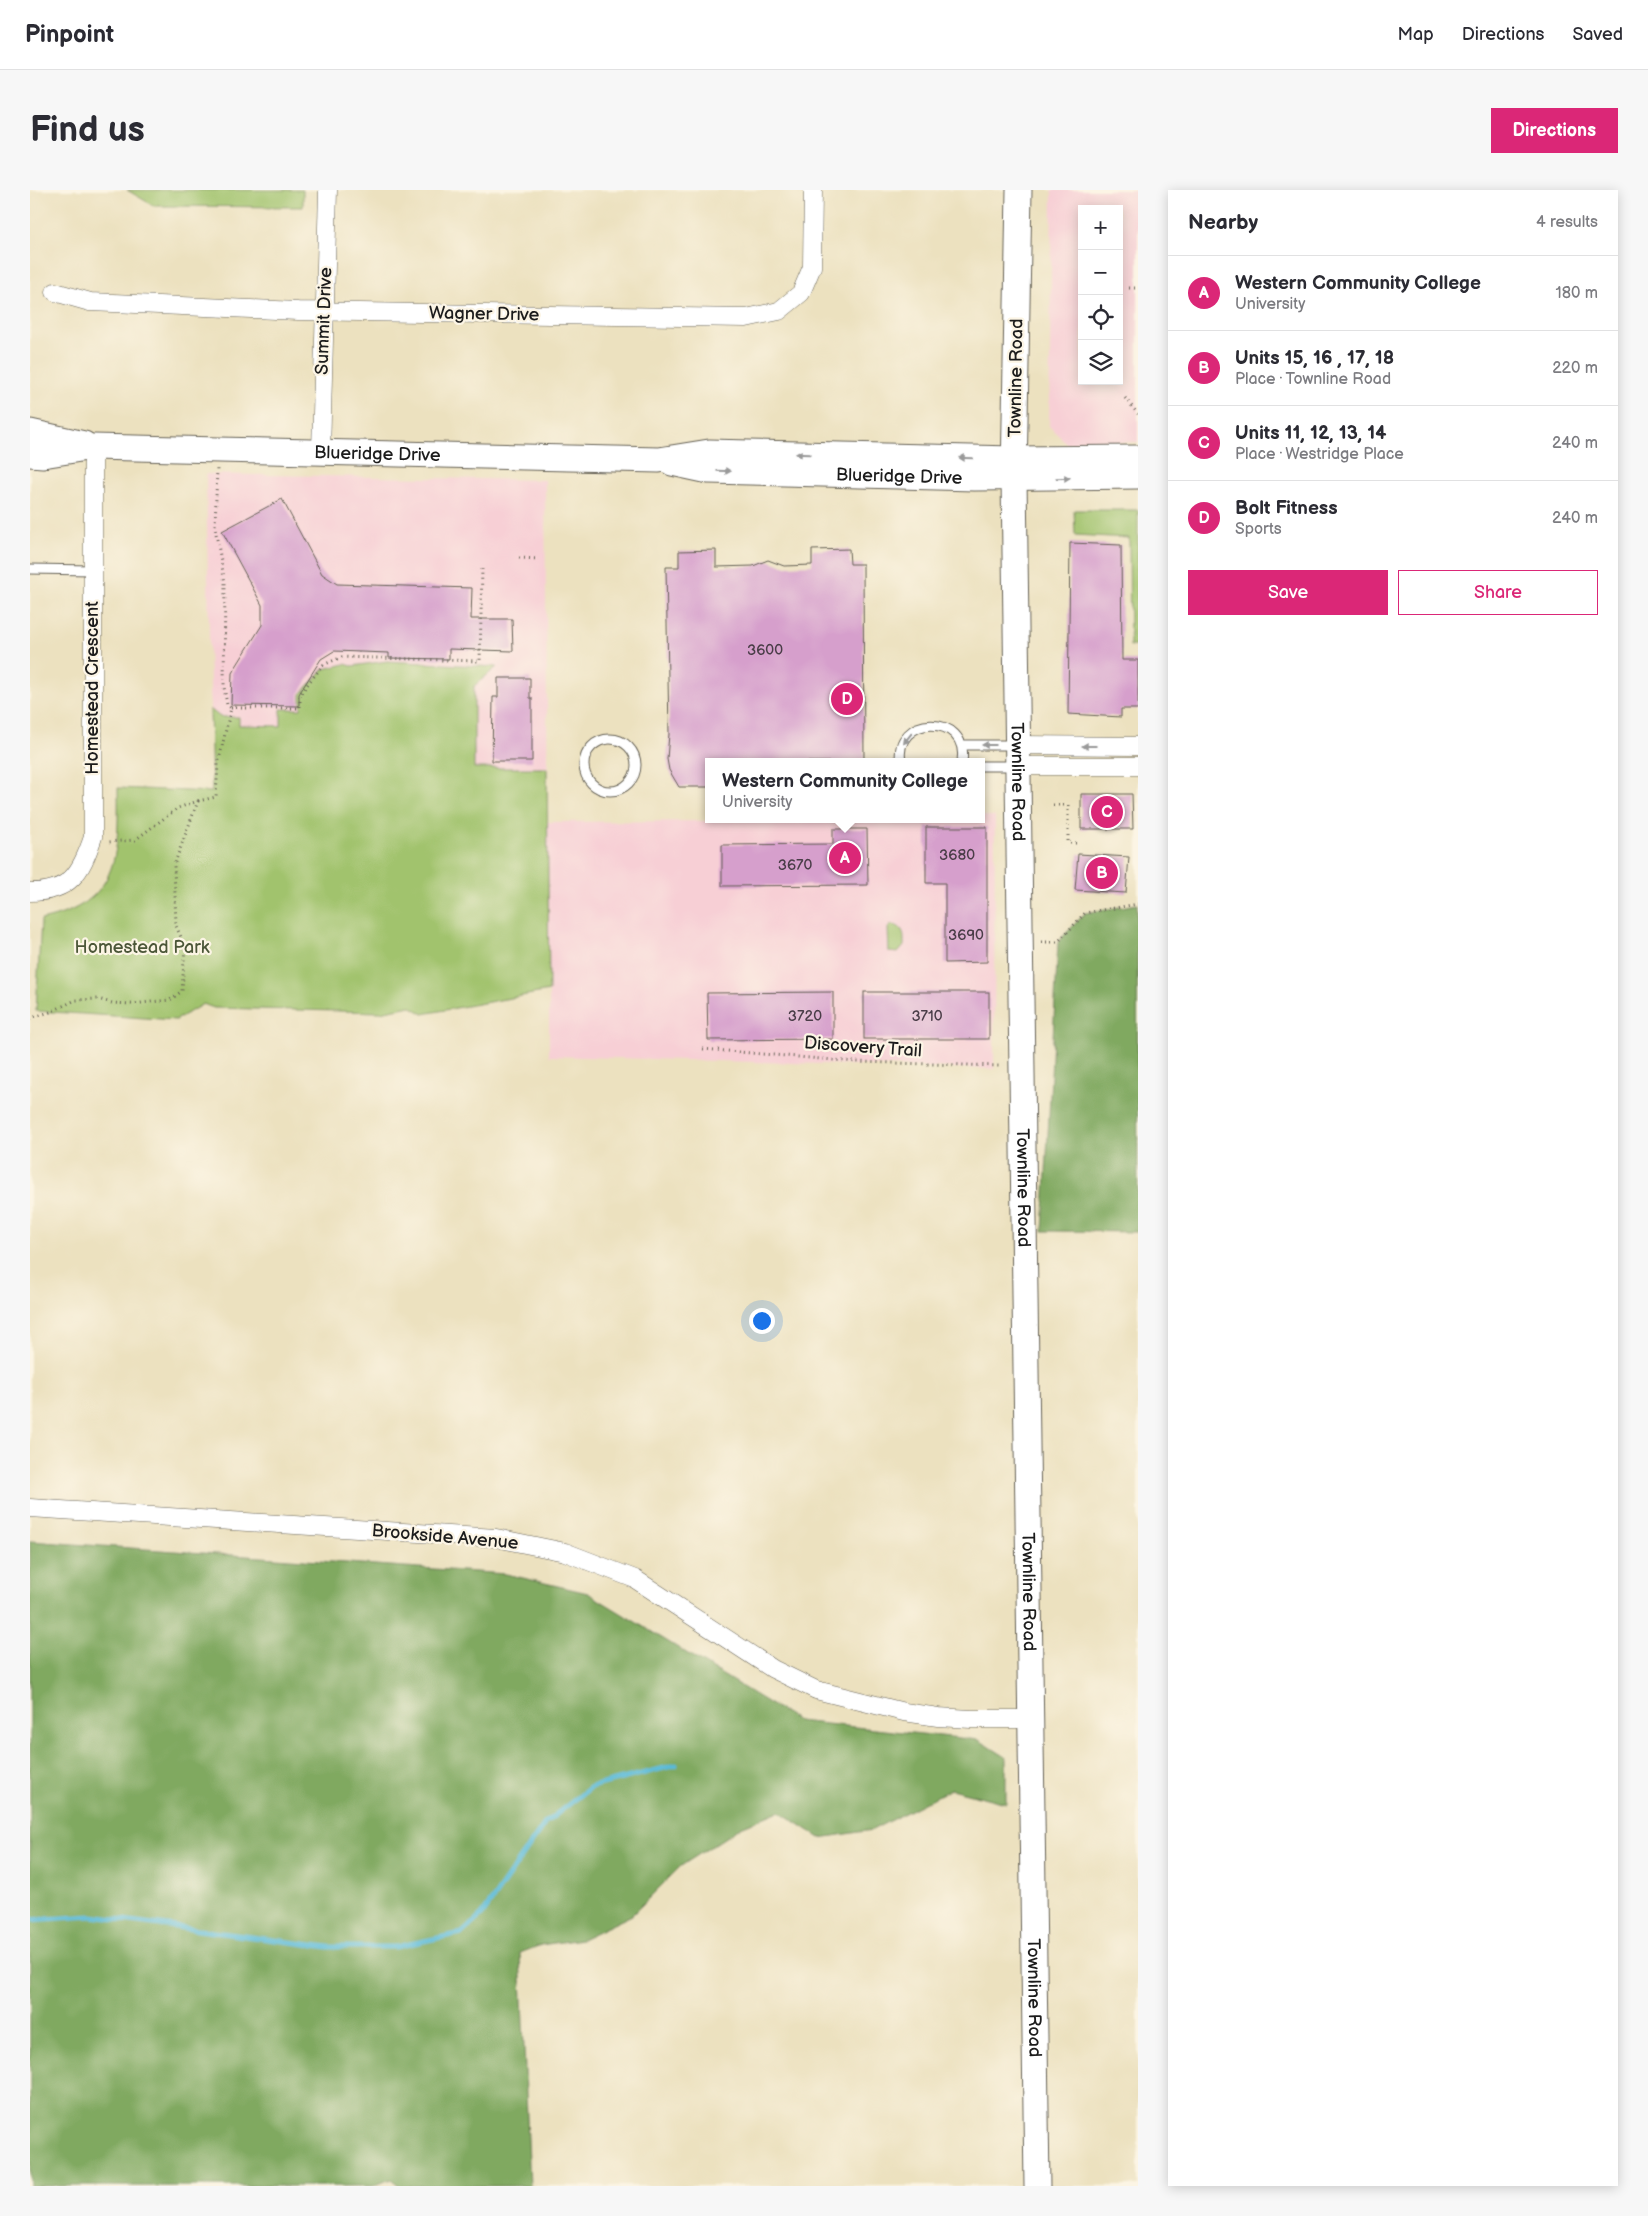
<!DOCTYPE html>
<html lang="en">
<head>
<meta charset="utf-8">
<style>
	:root { --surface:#fff; --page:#f7f7f7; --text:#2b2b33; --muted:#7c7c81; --line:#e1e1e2; --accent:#db2777 }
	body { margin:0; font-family:"Balsamiq Sans",sans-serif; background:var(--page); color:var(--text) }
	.controls { position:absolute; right:15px; top:15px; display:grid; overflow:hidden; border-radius:0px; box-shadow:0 2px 12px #0003 }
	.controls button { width:45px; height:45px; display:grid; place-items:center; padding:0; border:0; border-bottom:1px solid var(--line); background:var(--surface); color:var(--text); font:25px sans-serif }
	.you { position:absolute; left:731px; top:1130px; width:18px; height:18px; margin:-12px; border:4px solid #fff; border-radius:50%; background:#1a73e8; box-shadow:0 0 0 8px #1a73e833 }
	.badge { display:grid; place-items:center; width:32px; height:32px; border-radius:50%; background:var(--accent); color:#fff; font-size:16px; font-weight:700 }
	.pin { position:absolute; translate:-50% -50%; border:2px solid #fff; box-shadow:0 1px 5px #0006 }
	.popup { position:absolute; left:675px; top:568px; width:280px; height:65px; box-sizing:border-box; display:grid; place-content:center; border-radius:0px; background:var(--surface); filter:drop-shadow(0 1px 4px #0005); font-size:16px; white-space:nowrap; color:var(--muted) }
	.popup b { font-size:19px; color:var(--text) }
	.popup::after { content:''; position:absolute; left:50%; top:100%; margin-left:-10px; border:10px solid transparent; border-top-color:var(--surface) }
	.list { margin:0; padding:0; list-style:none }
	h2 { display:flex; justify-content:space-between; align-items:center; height:65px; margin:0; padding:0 20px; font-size:21px }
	h2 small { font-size:16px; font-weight:400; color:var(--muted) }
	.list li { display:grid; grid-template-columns:32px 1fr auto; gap:15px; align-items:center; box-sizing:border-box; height:75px; padding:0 20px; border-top:1px solid var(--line) }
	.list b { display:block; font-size:19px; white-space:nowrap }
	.list p { margin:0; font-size:16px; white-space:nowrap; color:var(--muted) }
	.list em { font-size:16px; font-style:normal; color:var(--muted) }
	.actions { display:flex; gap:10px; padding:15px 20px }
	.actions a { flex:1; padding:11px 0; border:1px solid var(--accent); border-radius:0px; text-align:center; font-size:18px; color:var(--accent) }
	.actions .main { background:var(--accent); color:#fff }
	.icon { flex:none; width:28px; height:28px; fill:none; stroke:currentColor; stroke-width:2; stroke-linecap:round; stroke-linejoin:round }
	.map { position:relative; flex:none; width:1108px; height:1996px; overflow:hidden; border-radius:0px }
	header { display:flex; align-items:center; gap:30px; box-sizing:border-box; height:70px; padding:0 25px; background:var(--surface); border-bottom:1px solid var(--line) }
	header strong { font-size:24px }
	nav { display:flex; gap:28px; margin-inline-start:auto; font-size:18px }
	.intro { display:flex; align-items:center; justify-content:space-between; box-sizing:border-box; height:120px; padding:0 30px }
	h1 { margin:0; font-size:35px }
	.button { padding:12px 22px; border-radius:0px; background:var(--accent); color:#fff; font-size:18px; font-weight:700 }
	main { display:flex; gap:30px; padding:0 30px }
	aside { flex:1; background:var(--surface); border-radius:0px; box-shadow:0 2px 12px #0003 }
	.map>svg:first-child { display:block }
</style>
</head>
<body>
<header>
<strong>Pinpoint</strong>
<nav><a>Map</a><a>Directions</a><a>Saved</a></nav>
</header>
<div class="intro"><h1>Find us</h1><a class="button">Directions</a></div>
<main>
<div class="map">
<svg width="1108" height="1996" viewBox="0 0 1108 1996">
	<rect width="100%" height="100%" fill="#fcf5e5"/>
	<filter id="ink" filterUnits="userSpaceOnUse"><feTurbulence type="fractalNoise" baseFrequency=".02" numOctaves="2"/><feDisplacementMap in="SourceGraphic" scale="10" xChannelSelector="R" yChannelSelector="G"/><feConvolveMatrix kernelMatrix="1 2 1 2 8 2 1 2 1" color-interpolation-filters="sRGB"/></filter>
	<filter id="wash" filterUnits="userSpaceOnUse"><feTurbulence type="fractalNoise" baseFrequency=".0096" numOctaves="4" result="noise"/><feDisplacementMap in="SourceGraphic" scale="20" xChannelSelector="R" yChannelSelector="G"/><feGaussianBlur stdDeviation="1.12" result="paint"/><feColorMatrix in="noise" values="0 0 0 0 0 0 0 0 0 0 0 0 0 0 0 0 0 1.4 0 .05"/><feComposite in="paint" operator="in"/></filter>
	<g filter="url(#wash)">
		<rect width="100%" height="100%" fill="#ece1bf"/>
		<g fill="#f7cfd5" fill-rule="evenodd">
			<path d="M1022,0H1108V252L1037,254L1019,236ZM1052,19H1089V191H1052Z"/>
			<polygon points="176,284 515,290 518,632 951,629 951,626 965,626 964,879 519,866 519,801 393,824 380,816 350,822 182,602"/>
		</g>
		<g fill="#a1c36d" stroke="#5e7044">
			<polygon points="97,0 273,0 273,17 124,16"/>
			<polygon points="1044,320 1108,320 1108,456 1100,456 1099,348 1045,345"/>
			<path d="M357,471L467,477L444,496V578H517L519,801L393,824L380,816L350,822L184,818L173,814L146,830L6,821L11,730C89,713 89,666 88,598L182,602L180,519L190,527H209V535L251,536V519H271V504L294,479L315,474L322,476Z"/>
			<path d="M861,735C875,736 874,745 874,756L868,763L859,762L858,738Z"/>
		</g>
		<g fill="#80a960" stroke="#4e623e">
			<polygon points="1107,714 1108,1042 1013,1041 1028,752 1055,723"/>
			<polygon points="0,1351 476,1384 558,1403 768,1531 949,1550 976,1567 976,1613 921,1599 842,1640 790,1648 749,1621 711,1637 651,1676 602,1725 552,1749 511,1755 490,1763 500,1996 370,1996 361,1989 343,1996 0,1996"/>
		</g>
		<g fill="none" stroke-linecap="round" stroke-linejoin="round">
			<polyline stroke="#59bad8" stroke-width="5" points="0,1730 62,1726 298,1757 365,1757 432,1743 452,1725 515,1633 561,1597 646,1575"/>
		</g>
		<g id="blocks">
			<g fill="#d69fcc">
				<polygon points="252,309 292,384 307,394 442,398 441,429 482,429 483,461 419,459 419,469 359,468 359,463 304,461 291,469 269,504 269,516 201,515 202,483 232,435 232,415 192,341"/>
				<polygon points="1040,353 1091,355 1092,470 1108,470 1108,519 1091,519 1091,527 1038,524"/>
				<polygon points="819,359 820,374 833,374 834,572 679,572 679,597 649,597 639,580 637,569 639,544 636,377 649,377 649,361 686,360 686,377 723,376 738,370 754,376 782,375 782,360"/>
				<polygon points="468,488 500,488 500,508 502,508 502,571 462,571 463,507 468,507"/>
				<polygon points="1051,604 1102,604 1103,639 1051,639"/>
				<polygon points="896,637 957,637 957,772 915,773 915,693 896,693"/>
				<polygon points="803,639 837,639 838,695 692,696 692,655 803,654"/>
				<polygon points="1048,664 1099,667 1096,703 1045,700"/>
				<polygon points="803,802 803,849 678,850 677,803"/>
				<rect x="834" y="802" width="125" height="47"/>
			</g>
		</g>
	</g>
	<g filter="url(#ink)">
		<use href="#blocks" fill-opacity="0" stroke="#656155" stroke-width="1"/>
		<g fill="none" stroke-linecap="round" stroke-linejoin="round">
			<g stroke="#656155" stroke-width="11">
				<g id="lane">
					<polyline points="0,379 62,380"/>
					<circle cx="580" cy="575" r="26"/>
					<polyline points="932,555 987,555"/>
					<path d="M871,572C862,524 940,522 932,572"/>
					<polyline points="951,576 986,576"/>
				</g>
			</g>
			<g stroke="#656155" stroke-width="19">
				<g id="street">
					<polyline points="25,102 60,112 268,121 716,128 749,121 771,103 782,77 783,0"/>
					<polyline points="291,262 298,0"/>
					<polyline points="987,555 1108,556"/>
					<polyline points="987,576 1108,576"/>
					<path d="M0,702C40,702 51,683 63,647V257"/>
					<polyline points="0,1318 466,1348 535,1362 605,1389 743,1479 786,1500 874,1522 908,1527 941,1529 1000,1529"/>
				</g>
			</g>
			<g stroke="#656155" stroke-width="27">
				<g id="secondary">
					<path id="s1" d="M989,0L984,288L1007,1996"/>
					<polyline points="0,242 54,254"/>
					<path id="s2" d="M0,264L13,265L63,257L629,270L679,262L984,269L1108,268"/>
					<path id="s3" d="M642,273L679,281L944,288L1108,286"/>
				</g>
			</g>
			<g stroke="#656155" stroke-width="3" stroke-dasharray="1 4" stroke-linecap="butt">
				<polyline points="1099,98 1108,98"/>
				<polyline points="1095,208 1108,224"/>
				<polyline points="489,368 508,369"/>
				<polyline points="201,518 270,518 270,504 293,475 312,467 450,471 452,379"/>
				<polyline points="168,611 186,607 188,574 201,518 197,515 194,497 195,393 185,338 187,278"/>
				<polyline points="1023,615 1038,615 1038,653 1049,653"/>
				<polyline points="1011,752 1028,752 1055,723 1108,714"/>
				<polyline points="0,828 20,822 46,810 68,809 82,813 101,814 140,810 152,801 155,756 146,736 144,675 168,611 148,618 105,650 78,652"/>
				<polyline points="673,859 827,872 971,876"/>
			</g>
			<use href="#lane" stroke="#fff" stroke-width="9"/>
			<use href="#street" stroke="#fff" stroke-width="18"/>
			<use href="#secondary" stroke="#fff" stroke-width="25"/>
		</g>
		<defs><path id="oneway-solid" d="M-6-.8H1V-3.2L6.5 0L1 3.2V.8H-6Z" transform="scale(1.25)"/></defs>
		<g fill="#999">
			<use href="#oneway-solid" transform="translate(773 264) rotate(-179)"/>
			<use href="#oneway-solid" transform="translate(936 268) rotate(-178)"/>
			<use href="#oneway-solid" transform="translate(694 281) rotate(1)"/>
			<use href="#oneway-solid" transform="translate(1033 288) rotate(-1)"/>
			<use href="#oneway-solid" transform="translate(878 548) rotate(128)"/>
			<use href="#oneway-solid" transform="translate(959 555) rotate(180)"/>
			<use href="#oneway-solid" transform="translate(1059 556) rotate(180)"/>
		</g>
	</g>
	<g text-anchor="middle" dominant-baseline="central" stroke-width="4.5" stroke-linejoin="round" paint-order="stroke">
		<g font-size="15" fill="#4a3d48">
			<text x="735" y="460">3600</text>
			<text x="927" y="665">3680</text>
			<text x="765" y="675">3670</text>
			<text x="936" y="745">3690</text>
			<text x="775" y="826">3720</text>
			<text x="897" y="826">3710</text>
		</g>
		<g font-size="18" fill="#1c1c1c" stroke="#fcf5e5">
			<text transform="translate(454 124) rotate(1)">Wagner Drive</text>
			<text transform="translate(294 131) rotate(-88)">Summit Drive</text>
			<text transform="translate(986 188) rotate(-89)">Townline Road</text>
			<text stroke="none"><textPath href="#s2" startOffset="348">Blueridge Drive</textPath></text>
			<text stroke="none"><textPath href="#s3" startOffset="228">Blueridge Drive</textPath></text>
			<text transform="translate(62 498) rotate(-90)">Homestead Crescent</text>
			<text stroke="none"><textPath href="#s1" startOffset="592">Townline Road</textPath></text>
			<text transform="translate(833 857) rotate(4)">Discovery Trail</text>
			<text stroke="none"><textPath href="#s1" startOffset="998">Townline Road</textPath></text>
			<text transform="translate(415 1347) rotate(5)">Brookside Avenue</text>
			<text stroke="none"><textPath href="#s1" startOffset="1402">Townline Road</textPath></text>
			<text stroke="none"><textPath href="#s1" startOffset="1808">Townline Road</textPath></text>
		</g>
		<g font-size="18" fill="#4b5638" stroke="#fcf5e5">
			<text x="112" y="757">Homestead Park</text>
		</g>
	</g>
</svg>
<div class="controls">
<button>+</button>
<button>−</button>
<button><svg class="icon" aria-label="locate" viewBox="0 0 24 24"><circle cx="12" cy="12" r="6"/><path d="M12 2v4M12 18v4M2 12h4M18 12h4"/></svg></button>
<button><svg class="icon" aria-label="layers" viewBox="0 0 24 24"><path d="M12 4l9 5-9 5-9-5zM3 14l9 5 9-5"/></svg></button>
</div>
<div class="you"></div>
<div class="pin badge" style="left:815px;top:668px">A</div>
<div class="popup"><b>Western Community College</b>University</div>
<div class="pin badge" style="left:1072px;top:683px">B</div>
<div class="pin badge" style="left:1077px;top:622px">C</div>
<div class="pin badge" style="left:817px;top:509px">D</div>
</div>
<aside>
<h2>Nearby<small>4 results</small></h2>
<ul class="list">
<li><span class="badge">A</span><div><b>Western Community College</b><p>University</p></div><em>180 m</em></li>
<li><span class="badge">B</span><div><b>Units 15, 16 , 17, 18</b><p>Place · Townline Road</p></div><em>220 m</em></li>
<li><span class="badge">C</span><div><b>Units 11, 12, 13, 14</b><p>Place · Westridge Place</p></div><em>240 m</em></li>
<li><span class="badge">D</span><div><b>Bolt Fitness</b><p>Sports</p></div><em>240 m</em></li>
</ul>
<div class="actions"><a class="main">Save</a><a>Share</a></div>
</aside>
</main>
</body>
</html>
